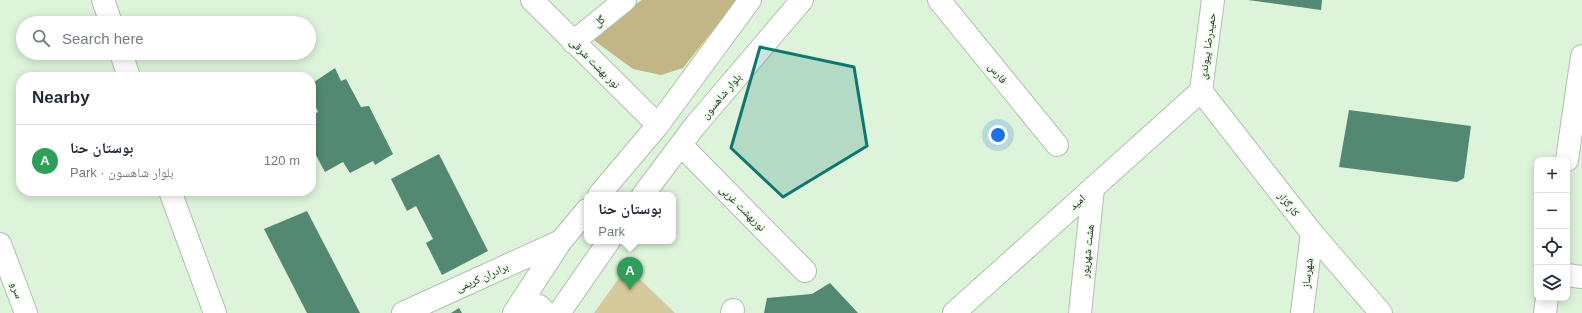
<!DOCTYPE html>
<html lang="en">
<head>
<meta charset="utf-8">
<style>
	:root { --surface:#fff; --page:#f2f2f3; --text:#1f2937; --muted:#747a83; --line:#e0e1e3; --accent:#0f766e }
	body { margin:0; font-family:Arial,"Noto Naskh Arabic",sans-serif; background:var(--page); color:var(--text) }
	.controls { position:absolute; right:12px; bottom:12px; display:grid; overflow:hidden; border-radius:8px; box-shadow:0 2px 10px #0003 }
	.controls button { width:36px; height:36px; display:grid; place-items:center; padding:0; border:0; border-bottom:1px solid var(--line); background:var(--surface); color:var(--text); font:20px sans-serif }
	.you { position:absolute; left:998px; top:135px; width:14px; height:14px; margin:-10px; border:3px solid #fff; border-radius:50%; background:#1a73e8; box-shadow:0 0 0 6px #1a73e833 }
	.badge { display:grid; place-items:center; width:26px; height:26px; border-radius:50%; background:var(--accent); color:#fff; font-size:13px; font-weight:700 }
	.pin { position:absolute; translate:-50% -33px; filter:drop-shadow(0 1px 2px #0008) }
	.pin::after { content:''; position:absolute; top:21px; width:14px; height:12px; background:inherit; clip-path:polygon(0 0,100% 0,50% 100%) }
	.popup { position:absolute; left:584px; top:192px; width:92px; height:52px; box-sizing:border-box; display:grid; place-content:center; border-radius:8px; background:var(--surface); filter:drop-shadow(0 1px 3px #0005); font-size:13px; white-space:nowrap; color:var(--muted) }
	.popup b { font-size:15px; color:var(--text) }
	.popup::after { content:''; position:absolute; left:50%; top:100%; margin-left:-8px; border:8px solid transparent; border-top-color:var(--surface) }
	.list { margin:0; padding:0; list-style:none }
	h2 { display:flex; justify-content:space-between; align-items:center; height:52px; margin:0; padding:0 16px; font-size:17px }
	h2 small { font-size:13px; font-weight:400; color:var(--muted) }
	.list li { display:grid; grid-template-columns:26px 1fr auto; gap:12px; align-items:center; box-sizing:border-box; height:72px; padding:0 16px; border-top:1px solid var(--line) }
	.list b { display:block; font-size:15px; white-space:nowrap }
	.list p { margin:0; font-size:13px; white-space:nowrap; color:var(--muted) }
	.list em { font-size:13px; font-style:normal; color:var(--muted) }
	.icon { flex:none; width:22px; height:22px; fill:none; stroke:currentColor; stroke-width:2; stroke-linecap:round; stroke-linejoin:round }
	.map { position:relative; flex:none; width:1582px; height:313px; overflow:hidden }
	.search { position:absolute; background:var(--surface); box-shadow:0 2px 10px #0003; left:16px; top:16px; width:300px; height:44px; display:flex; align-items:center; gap:10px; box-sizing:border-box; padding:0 14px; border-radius:22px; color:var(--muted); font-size:15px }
	.panel { position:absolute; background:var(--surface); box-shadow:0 2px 10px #0003; left:16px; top:72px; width:300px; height:124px; border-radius:16px }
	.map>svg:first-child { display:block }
</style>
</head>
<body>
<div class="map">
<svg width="1582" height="313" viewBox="0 0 1582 313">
	<rect width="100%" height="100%" fill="#ddf3da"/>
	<polygon fill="#d6ca9c" points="627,267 675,313 594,313"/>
	<polygon fill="#c3b686" points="642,0 737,0 683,68 661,75 633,69 588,36"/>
	<g fill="#538872">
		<polygon points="1248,0 1322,0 1321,10"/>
		<polygon points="335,68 341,81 346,79 361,107 369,106 393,154 375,165 373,161 350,173 343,162 325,172 311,146 311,117 318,112 311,96 311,84"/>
		<polygon points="1349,110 1471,126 1464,178 1457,182 1339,167"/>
		<polygon points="439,154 488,251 442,275 426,243 433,239 416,206 407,211 391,179"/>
		<polygon points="307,211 360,313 307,313 264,229"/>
		<polygon points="830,283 858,313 764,313 767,298 812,294"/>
		<polygon points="459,308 462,313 451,313"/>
	</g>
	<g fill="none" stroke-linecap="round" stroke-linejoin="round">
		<g stroke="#acc2aa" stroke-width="24">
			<g id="minor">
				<polyline points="103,0 111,23"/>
				<polyline points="532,0 658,125"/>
				<polyline points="939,0 1057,145"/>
				<polyline points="573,42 625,0"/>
				<polyline points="121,53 129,77"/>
				<polyline points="1201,91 1312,233 1381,313"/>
				<polyline points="1201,91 1213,0"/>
				<polyline points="681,145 805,271"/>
				<polyline points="170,191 215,313"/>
				<polyline points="0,244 26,313"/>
				<polyline points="403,313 561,241"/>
				<polyline points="732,313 733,310"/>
				<polyline points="954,313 1201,91"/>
				<polyline points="1080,313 1093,188"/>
				<polyline points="1302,313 1312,233"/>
			</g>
		</g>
		<g stroke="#acc2aa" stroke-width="24">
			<g id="major">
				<polyline points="1567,160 1582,56"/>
				<polyline points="599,195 658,125 750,0"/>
				<polyline points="643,195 694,127 802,0"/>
				<polyline points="1567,275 1582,277"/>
				<path d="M520,305C530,302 540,303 545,313"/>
				<polyline points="514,313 561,241 587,210"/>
				<polyline points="559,313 609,241"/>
				<polyline points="1545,313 1547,298"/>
			</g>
		</g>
		<use href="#minor" stroke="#fff" stroke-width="22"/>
		<use href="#major" stroke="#fff" stroke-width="22"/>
	</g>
	<path fill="#0f766e" fill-opacity="0.2" stroke="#0f766e" stroke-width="3" stroke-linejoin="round" d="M760,47L854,67L867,146L783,197L731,148Z"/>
	<g text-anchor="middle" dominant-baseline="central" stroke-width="3.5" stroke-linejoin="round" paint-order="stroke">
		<g font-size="11" fill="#161e15" stroke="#edffeb">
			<text transform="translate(599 21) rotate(-39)">گل</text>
			<text transform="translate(1207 46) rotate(-82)">حمیدرضا پیوندی</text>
			<text transform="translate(595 63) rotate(45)">نور بهشت شرقی</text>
			<text transform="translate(998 73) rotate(51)">فارس</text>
			<text transform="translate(721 96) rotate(-50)">بلوار شاهسون</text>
			<text transform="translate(1077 202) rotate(-42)">امید</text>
			<text transform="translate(1289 204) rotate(52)">کارگزار</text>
			<text transform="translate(743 208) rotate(45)">نوربهشت غربی</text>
			<text transform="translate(1087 251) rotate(-84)">هشت شهریور</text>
			<text transform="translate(1307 273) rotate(-83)">شهرساز</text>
			<text transform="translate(482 277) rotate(-24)">برادران کریمی</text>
			<text transform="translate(17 290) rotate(69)">سرو</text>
		</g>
	</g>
</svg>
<div class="controls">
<button>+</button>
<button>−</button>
<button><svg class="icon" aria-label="locate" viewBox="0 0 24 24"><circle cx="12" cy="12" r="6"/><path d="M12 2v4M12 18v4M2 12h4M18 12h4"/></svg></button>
<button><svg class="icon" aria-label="layers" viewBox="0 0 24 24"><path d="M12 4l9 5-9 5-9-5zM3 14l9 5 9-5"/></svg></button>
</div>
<div class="you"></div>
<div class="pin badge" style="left:630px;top:290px;background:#2e9e5b">A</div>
<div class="popup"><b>بوستان حنا</b>Park</div>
<div class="search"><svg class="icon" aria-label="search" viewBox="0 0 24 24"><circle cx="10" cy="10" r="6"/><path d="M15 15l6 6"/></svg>Search here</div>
<section class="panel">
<h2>Nearby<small></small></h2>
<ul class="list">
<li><span class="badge" style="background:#2e9e5b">A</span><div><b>بوستان حنا</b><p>Park · بلوار شاهسون</p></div><em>120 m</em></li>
</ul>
</section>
</div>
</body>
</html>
